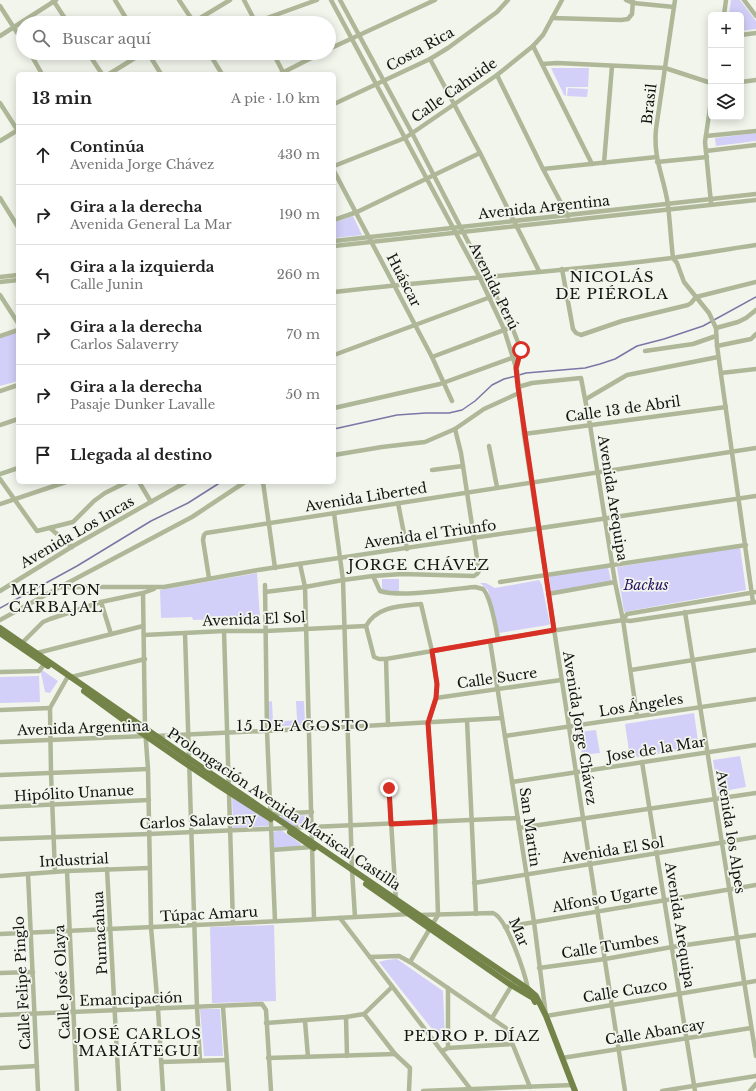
<!DOCTYPE html>
<html lang="es">
<head>
<meta charset="utf-8">
<style>
	:root { --surface:#fff; --page:#f2f2f2; --text:#222; --muted:#767676; --line:#e0e0e0 }
	body { margin:0; font-family:"Libre Baskerville",serif; background:var(--page); color:var(--text) }
	.controls { position:absolute; right:12px; top:12px; display:grid; overflow:hidden; border-radius:6px; box-shadow:0 2px 10px #0003 }
	.controls button { width:36px; height:36px; display:grid; place-items:center; padding:0; border:0; border-bottom:1px solid var(--line); background:var(--surface); color:var(--text); font:20px sans-serif }
	.stop { position:absolute; width:12px; height:12px; margin:-9px; border:3px solid #d93025; border-radius:50%; background:#fff }
	.stop.end { background:#d93025; border-color:#fff; box-shadow:0 1px 4px #0008 }
	.list { margin:0; padding:0; list-style:none }
	h2 { display:flex; justify-content:space-between; align-items:center; height:52px; margin:0; padding:0 16px; font-size:17px }
	h2 small { font-size:13px; font-weight:400; color:var(--muted) }
	.list li { display:grid; grid-template-columns:26px 1fr auto; gap:12px; align-items:center; box-sizing:border-box; height:60px; padding:0 16px; border-top:1px solid var(--line) }
	.list b { display:block; font-size:15px; white-space:nowrap }
	.list p { margin:0; font-size:13px; white-space:nowrap; color:var(--muted) }
	.list em { font-size:13px; font-style:normal; color:var(--muted) }
	.icon { flex:none; width:22px; height:22px; fill:none; stroke:currentColor; stroke-width:2; stroke-linecap:round; stroke-linejoin:round }
	.map { position:relative; flex:none; width:756px; height:1091px; overflow:hidden }
	.search { position:absolute; background:var(--surface); box-shadow:0 2px 10px #0003; left:16px; top:16px; width:320px; height:44px; display:flex; align-items:center; gap:10px; box-sizing:border-box; padding:0 14px; border-radius:22px; color:var(--muted); font-size:15px }
	.panel { position:absolute; background:var(--surface); box-shadow:0 2px 10px #0003; left:16px; top:72px; width:320px; height:412px; border-radius:6px }
	.map>svg:first-child { display:block }
</style>
</head>
<body>
<div class="map">
<svg width="756" height="1091" viewBox="0 0 756 1091">
	<rect width="100%" height="100%" fill="#f2f5ec"/>
	<g fill="#d2d0f8">
		<polygon points="731,0 740,0 756,21 756,29 741,31 741,15 729,15"/>
		<polygon points="551,68 589,68 588,87 566,87 566,96 564,95"/>
		<polygon points="568,88 588,89 587,97 567,96"/>
		<polygon points="756,133 756,141 716,146 715,138"/>
		<polygon points="353,216 362,235 334,238 334,223"/>
		<polygon points="16,332 18,337 18,381 0,386 0,338"/>
		<polygon points="740,547 746,590 624,612 617,567"/>
		<polygon points="608,567 611,581 551,592 549,576"/>
		<polygon points="257,573 260,618 193,620 192,617 161,618 160,590"/>
		<polygon points="382,579 399,579 399,591 382,592"/>
		<polygon points="539,580 542,585 550,624 548,625 499,633 497,631 488,590 480,583 486,583 495,588"/>
		<polygon points="42,670 58,681 50,693 45,692 41,673"/>
		<polygon points="39,676 40,702 0,703 0,677"/>
		<polygon points="272,701 273,722 297,720 296,701 304,701 305,724 304,725 268,727 267,702"/>
		<polygon points="694,713 699,748 630,758 625,724"/>
		<polygon points="596,730 600,753 582,755 578,732"/>
		<polygon points="740,756 746,787 718,792 713,760"/>
		<polygon points="232,797 269,821 268,826 233,828"/>
		<polygon points="309,815 310,826 292,827 281,819 281,816"/>
		<polygon points="281,830 301,844 300,847 274,848 273,832"/>
		<polygon points="274,925 276,1001 212,1003 210,927"/>
		<polygon points="397,959 443,991 445,1039 440,1039 379,962 386,960"/>
		<polygon points="200,1009 220,1009 223,1056 204,1056"/>
	</g>
	<g fill="none" stroke-linecap="round" stroke-linejoin="round">
		<g stroke="#7a76a6" stroke-width="1.5">
			<polyline points="519,375 526,373 585,368 600,364 615,359 637,346 664,339 703,326 756,297"/>
			<polyline points="334,429 397,415 426,413 449,413 462,410 475,401 492,385 504,379 516,376"/>
			<polyline points="0,608 77,566 151,521 188,503 221,482"/>
		</g>
		<g stroke="#aeb898" stroke-width="4.5">
			<polyline points="53,0 68,23"/>
			<polyline points="115,0 129,23"/>
			<polyline points="179,0 191,18 193,23"/>
			<polyline points="244,0 256,23"/>
			<polyline points="331,0 480,278 504,329 517,371 524,434 625,1091"/>
			<polyline points="340,0 412,133 512,327 521,350 517,367"/>
			<polyline points="626,0 633,3 674,7"/>
			<path d="M675,0L656,129C653,159 664,177 668,205C670,223 671,240 673,258L677,263L684,282L709,313L716,328L717,346L753,602"/>
			<polyline points="744,0 756,16"/>
			<polyline points="0,6 23,42"/>
			<polyline points="724,15 726,0"/>
			<polyline points="552,18 621,20 628,19 632,14 633,0"/>
			<polyline points="256,22 317,0"/>
			<polyline points="192,23 230,0"/>
			<polyline points="741,35 756,33"/>
			<polyline points="0,36 56,0"/>
			<polyline points="533,46 592,164"/>
			<polyline points="329,49 435,0"/>
			<polyline points="30,53 42,74"/>
			<polyline points="88,53 102,74"/>
			<polyline points="148,53 161,74"/>
			<polyline points="209,53 222,74"/>
			<polyline points="273,53 284,74"/>
			<polyline points="430,59 480,153 539,271"/>
			<polyline points="542,64 557,63 665,68 711,83"/>
			<polyline points="109,74 143,53"/>
			<polyline points="280,74 321,53"/>
			<polyline points="497,75 543,169 568,216"/>
			<polyline points="741,82 756,80"/>
			<polyline points="0,103 18,131"/>
			<polyline points="334,104 430,59 448,48 497,12 508,0"/>
			<polyline points="706,136 756,131"/>
			<polyline points="0,141 18,130"/>
			<polyline points="706,151 756,145"/>
			<polyline points="657,162 707,157"/>
			<polyline points="604,163 612,66"/>
			<polyline points="334,166 405,138 497,75 533,46 543,35 562,0"/>
			<polyline points="543,169 657,157"/>
			<polyline points="334,171 432,357 452,401"/>
			<polyline points="0,198 18,227"/>
			<polyline points="711,203 705,142 711,101"/>
			<polyline points="334,220 357,212 480,153"/>
			<polyline points="334,241 756,194"/>
			<polyline points="334,246 756,200"/>
			<polyline points="562,269 573,329 576,333 581,335 622,321 688,305 691,303 696,297 756,282"/>
			<polyline points="0,277 18,275"/>
			<polyline points="0,282 18,280"/>
			<path d="M334,292C446,279 560,272 672,258C700,254 728,249 756,245"/>
			<polyline points="0,295 18,323"/>
			<polyline points="716,328 738,322 746,318 756,310"/>
			<polyline points="0,336 18,330"/>
			<polyline points="717,346 751,339 756,334"/>
			<polyline points="645,351 693,344 716,336"/>
			<polyline points="334,355 496,295"/>
			<polyline points="432,357 512,327"/>
			<polyline points="721,373 756,369"/>
			<polyline points="518,387 532,383 581,378 590,425 615,582 623,620 637,716"/>
			<polyline points="0,391 18,385"/>
			<polyline points="586,399 627,375 718,357"/>
			<polyline points="334,408 440,384 520,355"/>
			<polyline points="0,425 18,419"/>
			<polyline points="524,434 726,407"/>
			<polyline points="489,446 497,487"/>
			<polyline points="334,455 382,447 425,442 455,429 484,409 519,393"/>
			<polyline points="432,470 463,466"/>
			<polyline points="0,474 18,468"/>
			<polyline points="0,479 37,531 73,522 94,501 105,493 127,482"/>
			<polyline points="139,482 151,502"/>
			<polyline points="263,482 275,568"/>
			<polyline points="398,503 407,549"/>
			<polyline points="0,504 66,482"/>
			<polyline points="334,513 343,580 352,870 355,917"/>
			<polyline points="50,528 72,547"/>
			<polyline points="300,564 305,587 314,919"/>
			<path d="M373,576L380,591C403,598 449,589 475,587L483,589C491,597 496,628 498,639"/>
			<polyline points="209,578 203,540 204,535 206,533 756,448"/>
			<polyline points="500,582 746,545"/>
			<polyline points="265,585 267,731 275,921"/>
			<polyline points="60,587 164,587 258,570 756,496"/>
			<polyline points="0,591 73,546 186,482"/>
			<polyline points="265,592 305,587 343,580 373,576 402,574 474,576 477,574 479,571 461,453 455,429"/>
			<polyline points="143,593 145,728 148,769 151,927 158,1009 163,1091"/>
			<polyline points="548,594 615,582"/>
			<polyline points="101,602 111,634"/>
			<polyline points="685,612 756,1056"/>
			<polyline points="0,620 60,587 192,517 245,482"/>
			<polyline points="623,620 627,614 756,592"/>
			<polyline points="224,631 233,923"/>
			<polyline points="185,633 197,1008 200,1061"/>
			<polyline points="144,635 224,631 266,631 366,626"/>
			<polyline points="490,641 534,922 546,1016 756,981"/>
			<polyline points="20,645 43,622 50,619 101,602 143,593 154,589"/>
			<polyline points="37,653 143,626"/>
			<polyline points="386,659 388,725"/>
			<polyline points="631,670 756,650"/>
			<polyline points="0,672 39,671 46,662"/>
			<polyline points="436,698 561,680"/>
			<polyline points="0,710 50,708"/>
			<polyline points="467,720 476,914"/>
			<polyline points="156,736 347,727 502,718"/>
			<polyline points="505,736 756,699"/>
			<polyline points="0,742 147,736"/>
			<polyline points="642,762 695,1091"/>
			<polyline points="0,775 148,769"/>
			<polyline points="512,782 756,745"/>
			<polyline points="389,788 396,901"/>
			<polyline points="0,807 149,800"/>
			<polyline points="271,814 312,812"/>
			<polyline points="519,828 756,793"/>
			<polyline points="0,839 149,834 518,818"/>
			<polyline points="272,850 312,847"/>
			<polyline points="107,869 119,1091"/>
			<polyline points="67,871 77,1091"/>
			<polyline points="55,872 51,773 50,708 67,678 145,659"/>
			<polyline points="28,874 38,1091"/>
			<polyline points="0,876 67,871 150,868"/>
			<polyline points="474,883 756,837"/>
			<path d="M419,915L493,913C507,918 525,974 528,989"/>
			<path d="M438,915L435,821L428,723L436,698L437,685L432,651L421,604C401,606 377,606 366,626L374,657L379,659H386L490,641L498,639L623,620L630,621L756,602"/>
			<polyline points="340,918 472,1091"/>
			<polyline points="505,927 756,885"/>
			<polyline points="0,934 302,920 410,914"/>
			<polyline points="370,957 399,956 410,962 438,915"/>
			<polyline points="410,962 506,1028 530,1087"/>
			<polyline points="539,968 605,959 672,947 756,935"/>
			<polyline points="0,973 33,972"/>
			<polyline points="392,987 364,1014 395,1054 410,1068 409,1091"/>
			<polyline points="223,1007 229,1091"/>
			<polyline points="0,1015 262,1004 266,1010 271,1091"/>
			<polyline points="346,1017 347,1056"/>
			<polyline points="492,1018 513,983"/>
			<polyline points="305,1021 308,1057"/>
			<polyline points="266,1023 346,1017 364,1014"/>
			<polyline points="448,1048 448,988"/>
			<polyline points="442,1051 448,1048 512,1044"/>
			<polyline points="268,1058 395,1054"/>
			<polyline points="562,1058 751,1028"/>
			<polyline points="161,1062 227,1060"/>
			<polyline points="0,1068 37,1066"/>
			<polyline points="423,1091 573,1085"/>
			<polyline points="662,1091 756,1076"/>
			<polyline points="750,1091 756,1084"/>
		</g>
		<g stroke="#748449" stroke-width="6">
			<polyline points="0,628 188,758 528,989 536,996 546,1016 575,1091"/>
			<polyline points="0,633 48,666"/>
			<path d="M84,691C144,736 207,779 271,819"/>
			<polyline points="290,832 314,848"/>
			<polyline points="366,884 511,985 533,998 535,1002"/>
		</g>
	</g>
	<g fill="none" stroke-linecap="round" stroke-linejoin="round">
		<polyline stroke="#d93025" stroke-width="5" points="389,788 391,824 435,822 428,723 436,698 437,684 432,651 554,630 518,387 516,368 521,350"/>
	</g>
	<g text-anchor="middle" dominant-baseline="central" stroke-width="3.5" stroke-linejoin="round" paint-order="stroke">
		<g font-size="14" fill="#131411" stroke="#f2f5ec">
			<text transform="translate(420 49) rotate(-29)">Costa Rica</text>
			<text transform="translate(454 90) rotate(-35)">Calle Cahuide</text>
			<text transform="translate(649 104) rotate(-83)">Brasil</text>
			<text transform="translate(544 207) rotate(-6)">Avenida Argentina</text>
			<text transform="translate(404 280) rotate(63)">Huáscar</text>
			<text transform="translate(494 286) rotate(64)">Avenida Perú</text>
			<text transform="translate(623 409) rotate(-8)">Calle 13 de Abril</text>
			<text transform="translate(366 497) rotate(-9)">Avenida Liberted</text>
			<text transform="translate(613 498) rotate(81)">Avenida Arequipa</text>
			<text transform="translate(77 532) rotate(-30)">Avenida Los Incas</text>
			<text transform="translate(430 534) rotate(-8)">Avenida el Triunfo</text>
			<text transform="translate(254 619) rotate(-2)">Avenida El Sol</text>
			<text transform="translate(497 678) rotate(-8)">Calle Sucre</text>
			<text transform="translate(641 705) rotate(-9)">Los Ángeles</text>
			<text transform="translate(83 728) rotate(-2)">Avenida Argentina</text>
			<text transform="translate(580 728) rotate(81)">Avenida Jorge Chávez</text>
			<text transform="translate(656 749) rotate(-9)">Jose de la Mar</text>
			<text transform="translate(74 793) rotate(-3)">Hipólito Unanue</text>
			<text transform="translate(284 809) rotate(34)">Prolongación Avenida Mariscal Castilla</text>
			<text transform="translate(198 821) rotate(-3)">Carlos Salaverry</text>
			<text transform="translate(530 827) rotate(82)">San Martin</text>
			<text transform="translate(731 832) rotate(81)">Avenida los Alpes</text>
			<text transform="translate(613 850) rotate(-9)">Avenida El Sol</text>
			<text transform="translate(74 860) rotate(-3)">Industrial</text>
			<text transform="translate(605 898) rotate(-10)">Alfonso Ugarte</text>
			<text transform="translate(209 914) rotate(-3)">Túpac Amaru</text>
			<text transform="translate(680 925) rotate(81)">Avenida Arequipa</text>
			<text transform="translate(519 932) rotate(66)">Mar</text>
			<text transform="translate(100 933) rotate(-93)">Pumacahua</text>
			<text transform="translate(610 946) rotate(-9)">Calle Tumbes</text>
			<text transform="translate(62 982) rotate(-93)">Calle José Olaya</text>
			<text transform="translate(22 983) rotate(-93)">Calle Felipe Pinglo</text>
			<text transform="translate(625 991) rotate(-9)">Calle Cuzco</text>
			<text transform="translate(131 999) rotate(-2)">Emancipación</text>
			<text transform="translate(655 1032) rotate(-9)">Calle Abancay</text>
		</g>
		<g font-size="14" font-style="italic" fill="#2a1464" stroke="#f2f5ec">
			<text x="646" y="585">Backus</text>
		</g>
		<g font-size="15" letter-spacing="1" fill="#131411" stroke="#f2f5ec">
			<text x="612" y="276">NICOLÁS<tspan x="612" dy="17">DE PIÉROLA</tspan></text>
			<text x="419" y="564">JORGE CHÁVEZ</text>
			<text x="56" y="589">MELITON<tspan x="56" dy="17">CARBAJAL</tspan></text>
			<text x="303" y="725">15 DE AGOSTO</text>
			<text x="139" y="1033">JOSÉ CARLOS<tspan x="139" dy="17">MARIÁTEGUI</tspan></text>
			<text x="472" y="1035">PEDRO P. DÍAZ</text>
		</g>
	</g>
</svg>
<div class="controls">
<button>+</button>
<button>−</button>
<button><svg class="icon" aria-label="layers" viewBox="0 0 24 24"><path d="M12 4l9 5-9 5-9-5zM3 14l9 5 9-5"/></svg></button>
</div>
<div class="stop" style="left:521px;top:350px"></div>
<div class="stop end" style="left:389px;top:788px"></div>
<div class="search"><svg class="icon" aria-label="search" viewBox="0 0 24 24"><circle cx="10" cy="10" r="6"/><path d="M15 15l6 6"/></svg>Buscar aquí</div>
<section class="panel">
<h2>13 min<small>A pie · 1.0 km</small></h2>
<ul class="list">
<li><svg class="icon" aria-label="ahead" viewBox="0 0 24 24"><path d="M12 20V5M6 11l6-6 6 6"/></svg><div><b>Continúa</b><p>Avenida Jorge Chávez</p></div><em>430 m</em></li>
<li><svg class="icon" aria-label="right" viewBox="0 0 24 24"><path d="M7 20v-9h11M14 6l5 5-5 5"/></svg><div><b>Gira a la derecha</b><p>Avenida General La Mar</p></div><em>190 m</em></li>
<li><svg class="icon" aria-label="left" viewBox="0 0 24 24"><path d="M17 20v-9H6M10 6l-5 5 5 5"/></svg><div><b>Gira a la izquierda</b><p>Calle Junin</p></div><em>260 m</em></li>
<li><svg class="icon" aria-label="right" viewBox="0 0 24 24"><path d="M7 20v-9h11M14 6l5 5-5 5"/></svg><div><b>Gira a la derecha</b><p>Carlos Salaverry</p></div><em>70 m</em></li>
<li><svg class="icon" aria-label="right" viewBox="0 0 24 24"><path d="M7 20v-9h11M14 6l5 5-5 5"/></svg><div><b>Gira a la derecha</b><p>Pasaje Dunker Lavalle</p></div><em>50 m</em></li>
<li><svg class="icon" aria-label="arrive" viewBox="0 0 24 24"><path d="M6 21V4h12l-3 4 3 4H6"/></svg><div><b>Llegada al destino</b></div></li>
</ul>
</section>
</div>
</body>
</html>
